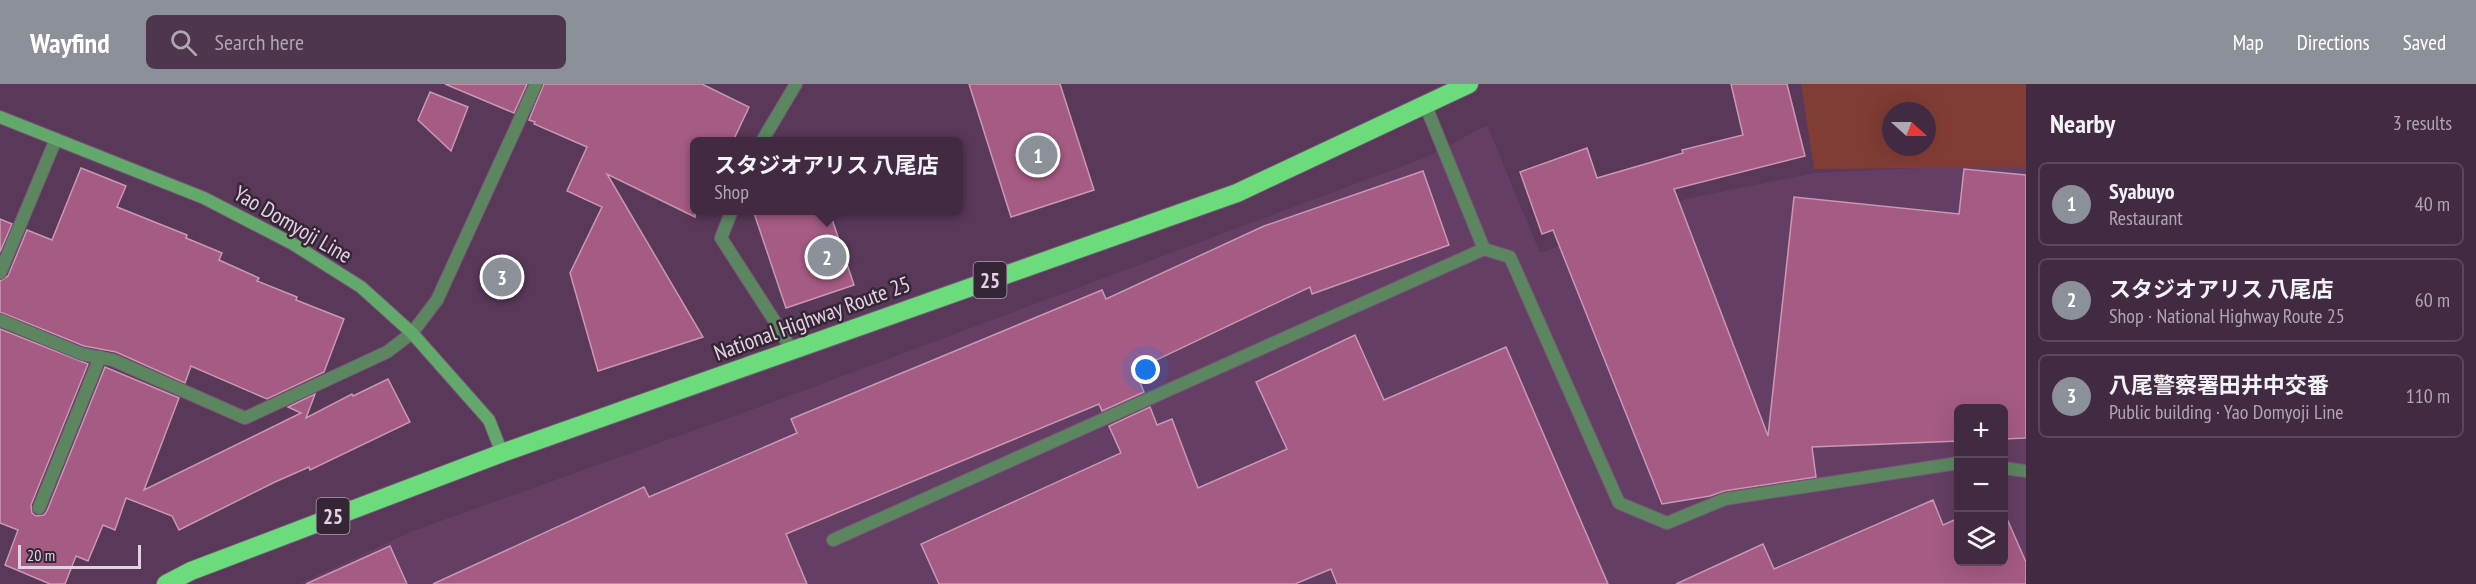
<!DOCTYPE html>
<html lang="en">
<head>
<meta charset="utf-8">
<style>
	:root { --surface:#432a43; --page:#4d364e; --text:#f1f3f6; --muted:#afa7b2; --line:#5b465c; --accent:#8c9099 }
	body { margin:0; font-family:"PT Sans Narrow","Noto Sans JP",sans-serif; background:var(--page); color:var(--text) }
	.controls { position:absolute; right:18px; bottom:18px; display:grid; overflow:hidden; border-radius:9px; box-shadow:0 6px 24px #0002 }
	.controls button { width:54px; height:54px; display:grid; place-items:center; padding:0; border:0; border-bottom:2px solid var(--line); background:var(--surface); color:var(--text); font:30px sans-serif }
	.compass { position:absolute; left:1882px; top:18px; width:54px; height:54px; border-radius:50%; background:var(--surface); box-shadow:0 6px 24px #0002; rotate:111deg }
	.scale { position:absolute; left:18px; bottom:15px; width:123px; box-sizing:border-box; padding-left:6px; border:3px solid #e5d1e4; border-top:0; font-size:16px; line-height:21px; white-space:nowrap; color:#e5d1e4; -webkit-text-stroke:4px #352635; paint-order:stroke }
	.you { position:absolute; left:1146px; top:286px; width:21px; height:21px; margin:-15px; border:4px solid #fff; border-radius:50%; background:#1a73e8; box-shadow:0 0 0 9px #1a73e833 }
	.badge { display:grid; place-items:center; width:39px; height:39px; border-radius:50%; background:var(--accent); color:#fff; font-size:20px; font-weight:700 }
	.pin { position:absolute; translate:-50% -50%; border:3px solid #fff; box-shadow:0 2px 6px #0006 }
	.popup { position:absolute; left:690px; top:53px; width:273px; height:78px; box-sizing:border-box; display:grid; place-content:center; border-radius:9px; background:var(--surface); filter:drop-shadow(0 2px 4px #0005); font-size:20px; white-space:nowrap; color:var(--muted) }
	.popup b { font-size:22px; color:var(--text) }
	.popup::after { content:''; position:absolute; left:50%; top:100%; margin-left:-12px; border:12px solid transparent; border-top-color:var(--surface) }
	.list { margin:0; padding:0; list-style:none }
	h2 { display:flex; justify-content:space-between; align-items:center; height:78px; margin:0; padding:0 24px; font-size:26px }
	h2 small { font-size:20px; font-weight:400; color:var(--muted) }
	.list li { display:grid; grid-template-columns:39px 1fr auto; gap:18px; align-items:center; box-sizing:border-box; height:84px; margin:0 12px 12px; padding:0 12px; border:2px solid var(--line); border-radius:9px }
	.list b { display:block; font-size:22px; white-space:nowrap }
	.list p { margin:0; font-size:20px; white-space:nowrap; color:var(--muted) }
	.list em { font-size:20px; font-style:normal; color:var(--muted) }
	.icon { flex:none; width:33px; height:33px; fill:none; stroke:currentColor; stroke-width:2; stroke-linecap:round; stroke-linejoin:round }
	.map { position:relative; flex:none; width:2026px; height:500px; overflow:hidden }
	header { display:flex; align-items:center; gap:36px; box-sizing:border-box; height:84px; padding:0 30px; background:var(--accent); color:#fff }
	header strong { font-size:28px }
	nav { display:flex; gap:33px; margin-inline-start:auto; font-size:21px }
	.search { width:420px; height:54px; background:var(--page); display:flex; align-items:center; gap:15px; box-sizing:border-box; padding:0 21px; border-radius:9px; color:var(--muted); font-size:22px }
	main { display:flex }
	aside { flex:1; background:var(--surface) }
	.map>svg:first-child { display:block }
</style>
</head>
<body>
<header>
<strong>Wayfind</strong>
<div class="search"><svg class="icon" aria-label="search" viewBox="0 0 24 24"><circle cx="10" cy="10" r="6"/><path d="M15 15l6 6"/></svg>Search here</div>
<nav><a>Map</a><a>Directions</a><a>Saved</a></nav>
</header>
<main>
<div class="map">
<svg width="2026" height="500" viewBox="0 0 2026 500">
	<rect width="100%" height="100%" fill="#593859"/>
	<path fill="#653e65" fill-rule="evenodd" d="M1487,41L1540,169L1686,115L1815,89L1936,83H2026V500H299L410,448L773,318L1427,73ZM1958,324H2004V478H1958Z"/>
	<path fill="#813c35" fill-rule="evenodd" d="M1801,0H2026V83L1814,85ZM1891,27H1927V63H1891Z"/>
	<g fill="#a55b84" stroke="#ca98b2" stroke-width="1.5">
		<polygon points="445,0 527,0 514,29"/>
		<polygon points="544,0 702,0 749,23 733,57 695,57 695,133 607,90 703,253 598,287 570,189 602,123 567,107 587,63 534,40 535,38 529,36"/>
		<polygon points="969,0 1060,0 1094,106 1011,133"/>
		<polygon points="1731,0 1787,0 1805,72 1674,105 1768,352 1794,113 1959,130 1964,85 2026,91 2026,354 2004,355 2004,324 1959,324 1959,357 1812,363 1816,393 1724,407 1710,412 1662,420 1553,146 1542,150 1520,88 1587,64 1597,94 1683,69 1682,66 1743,51"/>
		<polygon points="430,8 468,23 451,67 418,36"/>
		<polygon points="81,84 126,102 117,123 187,151 186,154 222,169 219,176 259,194 257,197 297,213 296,216 344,235 324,288 267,315 191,282 185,299 116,268 84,262 0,228 0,197 8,192 27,146 52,156"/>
		<polygon points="1423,87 1449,161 1312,210 1310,203 1135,286 1144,308 1102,327 1099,320 786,450 807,500 433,500 644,403 649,413 797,349 791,335 1102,206 1106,215 1264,142"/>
		<polygon points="753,126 829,126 854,201 786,224"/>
		<polygon points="0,135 12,140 0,168"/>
		<polygon points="0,245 88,280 31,421 32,429 36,432 44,431 47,427 105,283 179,314 144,406 301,329 288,323 315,310 306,334 352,310 353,312 388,295 410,338 310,386 309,383 275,398 179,446 172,432 126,414 115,446 103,441 88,477 76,472 65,500 50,500 5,481 18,446 0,439"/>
		<polygon points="1355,251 1384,316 1506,263 1608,500 1337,500 1331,485 1295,500 939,500 921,460 1121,369 1109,342 1150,323 1157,341 1172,335 1198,404 1287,365 1256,298"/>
		<polygon points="1933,416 1943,441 1959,434 1959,477 2004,477 2004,428 2026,478 2026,500 1676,500 1763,460 1774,485"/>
		<polygon points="390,462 407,500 306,500"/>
	</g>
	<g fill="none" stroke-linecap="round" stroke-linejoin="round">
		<g stroke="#755775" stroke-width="14">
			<g id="lane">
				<polyline points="1425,20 1484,165"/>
				<polyline points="412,249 437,216 536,0"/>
				<polyline points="2004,384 2026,387"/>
				<polyline points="833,456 1484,165 1510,173 1619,419 1667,439 1725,415 1958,379"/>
			</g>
		</g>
		<g stroke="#755775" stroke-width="14">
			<g id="street">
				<polyline points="762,57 796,0"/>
				<polyline points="732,126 721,154 781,247 791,266"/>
				<polyline points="0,189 56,55"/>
				<polyline points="0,236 82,270 113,276 245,334 387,268 412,249"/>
				<polyline points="39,424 100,273"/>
			</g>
		</g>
		<g stroke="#755775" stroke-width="14">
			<polyline id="secondary" points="0,33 204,114 293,160 361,203 412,249 489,336 502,369"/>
		</g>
		<g stroke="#755775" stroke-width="20">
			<polyline id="highway" points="166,500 191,487 502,369 1237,109 1469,0"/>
		</g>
		<use href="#lane" stroke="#5b865f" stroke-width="12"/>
		<use href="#street" stroke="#5b865f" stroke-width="12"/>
		<use href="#secondary" stroke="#63a96c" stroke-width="12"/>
		<use href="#highway" stroke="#6bdb7c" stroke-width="18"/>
	</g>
	<g text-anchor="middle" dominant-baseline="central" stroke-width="5" stroke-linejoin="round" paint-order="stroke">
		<g fill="#352635" stroke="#b09eb0" stroke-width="1.5">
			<rect x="973.5" y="178" width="33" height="36" rx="4.5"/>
			<rect x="316.5" y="414" width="33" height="36" rx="4.5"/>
		</g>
		<g font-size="21" font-weight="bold" fill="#e5d1e4">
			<text x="990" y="196">25</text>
			<text x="333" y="432">25</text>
		</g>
		<g font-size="22" fill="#e5d1e4" stroke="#352635">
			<text transform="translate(293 140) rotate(30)">Yao Domyoji Line</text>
			<text transform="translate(812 234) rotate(-20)">National Highway Route 25</text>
		</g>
	</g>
</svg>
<div class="controls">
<button>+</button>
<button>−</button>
<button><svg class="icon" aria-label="layers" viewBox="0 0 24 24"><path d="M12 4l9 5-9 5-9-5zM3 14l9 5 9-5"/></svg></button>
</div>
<svg class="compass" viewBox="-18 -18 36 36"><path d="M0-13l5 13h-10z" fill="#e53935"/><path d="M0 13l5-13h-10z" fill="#afa7b2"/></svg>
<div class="scale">20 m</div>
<div class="you"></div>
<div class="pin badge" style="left:1038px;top:71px">1</div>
<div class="pin badge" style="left:827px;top:173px">2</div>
<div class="popup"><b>スタジオアリス 八尾店</b>Shop</div>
<div class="pin badge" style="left:502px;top:193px">3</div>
</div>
<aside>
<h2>Nearby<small>3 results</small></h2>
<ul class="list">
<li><span class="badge">1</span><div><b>Syabuyo</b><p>Restaurant</p></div><em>40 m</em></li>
<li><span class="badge">2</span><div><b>スタジオアリス 八尾店</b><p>Shop · National Highway Route 25</p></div><em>60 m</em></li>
<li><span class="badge">3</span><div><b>八尾警察署田井中交番</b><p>Public building · Yao Domyoji Line</p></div><em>110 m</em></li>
</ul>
</aside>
</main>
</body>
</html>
